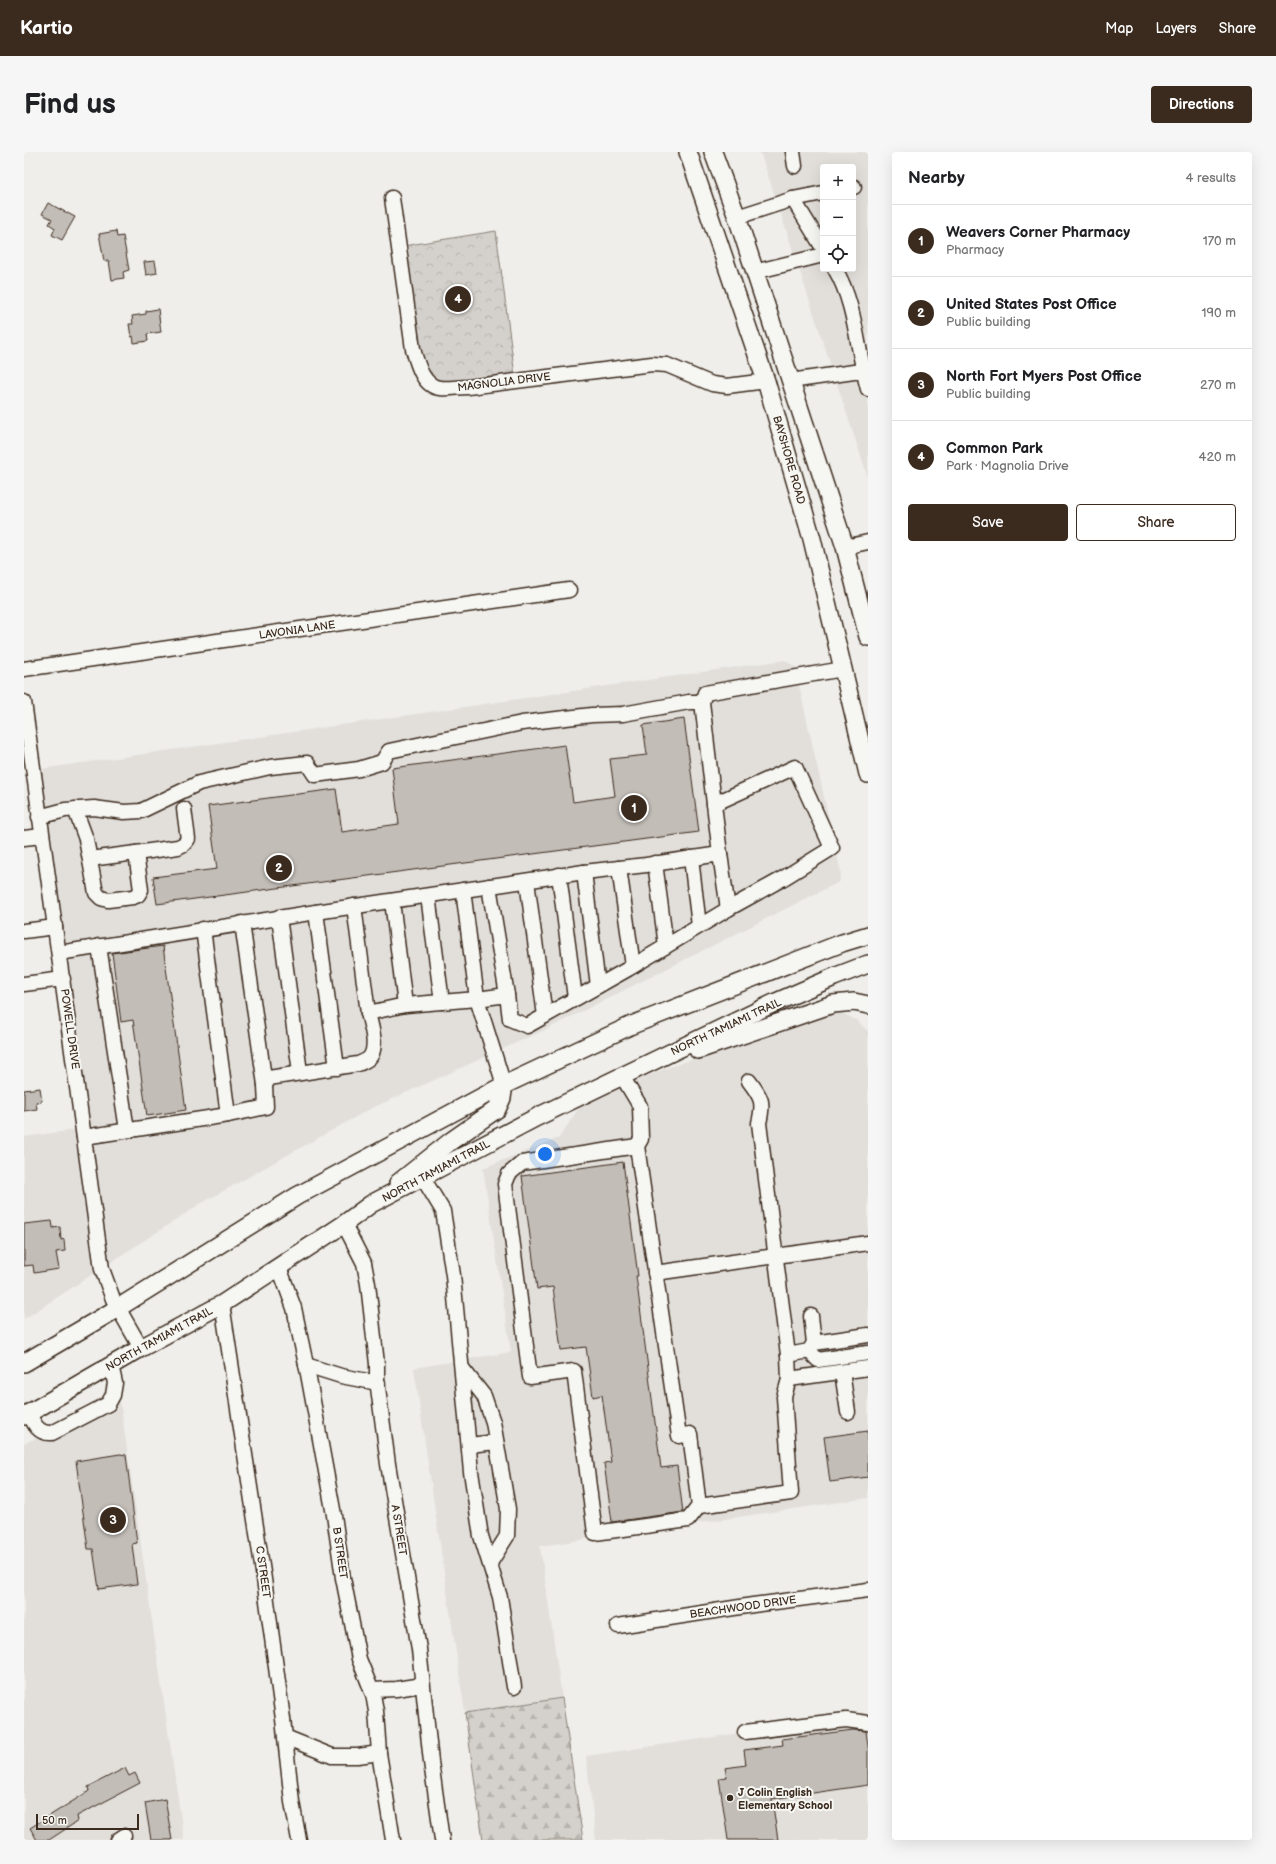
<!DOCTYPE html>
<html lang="en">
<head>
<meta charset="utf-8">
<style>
	:root { --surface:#fff; --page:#f6f6f6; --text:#202124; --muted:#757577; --line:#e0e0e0; --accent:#3b2a1e }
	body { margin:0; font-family:"Balsamiq Sans",sans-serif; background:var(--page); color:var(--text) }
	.controls { position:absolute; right:12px; top:12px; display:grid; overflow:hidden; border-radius:4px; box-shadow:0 4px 16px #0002 }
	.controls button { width:36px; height:36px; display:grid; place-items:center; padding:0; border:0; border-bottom:1px solid var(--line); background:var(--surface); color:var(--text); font:20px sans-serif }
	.scale { position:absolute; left:12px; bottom:10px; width:103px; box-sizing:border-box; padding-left:4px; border:2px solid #3b2a1e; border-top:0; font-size:11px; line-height:14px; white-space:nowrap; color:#3b2a1e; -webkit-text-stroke:3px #f6f6f2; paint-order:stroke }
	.you { position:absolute; left:521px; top:1002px; width:14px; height:14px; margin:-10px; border:3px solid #fff; border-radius:50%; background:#1a73e8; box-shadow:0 0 0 6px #1a73e833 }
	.badge { display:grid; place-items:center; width:26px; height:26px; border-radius:50%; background:var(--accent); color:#fff; font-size:13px; font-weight:700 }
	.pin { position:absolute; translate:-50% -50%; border:2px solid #fff; box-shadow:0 1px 4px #0006 }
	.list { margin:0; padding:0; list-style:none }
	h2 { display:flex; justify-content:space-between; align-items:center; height:52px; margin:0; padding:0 16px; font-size:17px }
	h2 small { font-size:13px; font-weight:400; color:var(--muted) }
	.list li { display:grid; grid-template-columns:26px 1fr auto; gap:12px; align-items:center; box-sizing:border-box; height:72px; padding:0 16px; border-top:1px solid var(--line) }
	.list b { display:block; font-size:15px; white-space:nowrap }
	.list p { margin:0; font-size:13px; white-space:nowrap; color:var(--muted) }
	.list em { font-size:13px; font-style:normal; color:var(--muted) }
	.actions { display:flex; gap:8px; padding:12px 16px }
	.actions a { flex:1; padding:9px 0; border:1px solid var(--accent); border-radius:4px; text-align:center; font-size:14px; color:var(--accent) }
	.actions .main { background:var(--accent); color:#fff }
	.icon { flex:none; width:22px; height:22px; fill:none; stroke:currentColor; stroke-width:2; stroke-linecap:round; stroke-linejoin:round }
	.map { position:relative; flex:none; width:844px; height:1688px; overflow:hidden; border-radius:4px }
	header { display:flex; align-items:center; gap:24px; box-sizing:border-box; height:56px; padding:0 20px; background:var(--accent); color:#fff }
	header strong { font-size:19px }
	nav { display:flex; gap:22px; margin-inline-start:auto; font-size:14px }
	.intro { display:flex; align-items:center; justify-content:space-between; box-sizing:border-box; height:96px; padding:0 24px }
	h1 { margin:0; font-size:28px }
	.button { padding:10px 18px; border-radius:4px; background:var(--accent); color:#fff; font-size:14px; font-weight:700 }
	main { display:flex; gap:24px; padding:0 24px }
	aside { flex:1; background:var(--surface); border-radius:4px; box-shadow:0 4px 16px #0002 }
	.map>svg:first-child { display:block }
</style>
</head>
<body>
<header>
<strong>Kartio</strong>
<nav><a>Map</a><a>Layers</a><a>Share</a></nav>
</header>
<div class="intro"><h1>Find us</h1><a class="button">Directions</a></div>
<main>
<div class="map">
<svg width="844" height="1688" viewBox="0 0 844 1688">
	<defs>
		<pattern id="forest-firs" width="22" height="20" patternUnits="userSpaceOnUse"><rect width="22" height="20" fill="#d4d1cc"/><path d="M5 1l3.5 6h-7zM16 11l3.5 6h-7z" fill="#b7b4af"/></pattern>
		<pattern id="park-crowns" width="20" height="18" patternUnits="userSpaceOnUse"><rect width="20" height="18" fill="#d4d1cc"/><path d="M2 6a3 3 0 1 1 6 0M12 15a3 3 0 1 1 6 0" fill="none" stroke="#b7b4af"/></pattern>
	</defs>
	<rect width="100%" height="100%" fill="#efeeea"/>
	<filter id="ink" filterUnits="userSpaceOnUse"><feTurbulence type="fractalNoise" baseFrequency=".025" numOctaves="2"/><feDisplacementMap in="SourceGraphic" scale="8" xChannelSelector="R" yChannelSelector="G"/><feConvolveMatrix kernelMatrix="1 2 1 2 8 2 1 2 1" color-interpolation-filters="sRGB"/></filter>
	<g filter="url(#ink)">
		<g fill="#e2dfdb" fill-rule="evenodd">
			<path d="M736,0H844V326L741,14ZM799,15H829V117H799Z"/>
			<polygon points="761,508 771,515 817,721 815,730 525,876 346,957 176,1052 0,1167 0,985 57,977 38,834 46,827 17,617"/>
			<polygon points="810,859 816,860 832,868 844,879 844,1346 516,1394 538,1546 441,1561 390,1216 487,1200 459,1016 535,986 558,951 569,946 640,917"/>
			<polygon points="95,1242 160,1688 0,1688 0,1292"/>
			<polygon points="844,1562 844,1688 572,1688 562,1604"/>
		</g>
		<polygon fill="url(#forest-firs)" stroke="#887e75" points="538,1546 559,1688 459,1688 441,1561"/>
		<polygon fill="url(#park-crowns)" stroke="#887e75" points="472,79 491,224 419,231 404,222 394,201 379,94"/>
		<g fill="#c2bdb7" stroke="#3b2a1e">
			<polygon points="24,51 51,65 38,88 28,83 31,76 25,72 28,67 18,62"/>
			<polygon points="92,79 93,85 99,84 105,118 99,120 100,126 88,128 85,109 80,109 75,82"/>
			<polygon points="131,109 133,121 122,123 120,110"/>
			<polygon points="134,157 137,180 123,182 124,189 110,191 109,184 107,185 105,172 109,172 108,164 122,162 122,159"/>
			<polygon points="660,567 675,680 133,752 129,725 193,717 184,654 312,637 318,680 375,672 368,616 541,593 549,650 591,644 586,607 623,603 619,573"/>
			<polygon points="139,794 162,958 123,964 109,868 97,870 88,801"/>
			<polygon points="16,936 18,949 12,950 13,957 0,959 0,938"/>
			<polygon points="599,1010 614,1124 612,1124 637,1316 653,1314 659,1360 588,1370 580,1311 587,1310 578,1243 569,1245 562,1195 537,1198 529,1135 513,1137 498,1024"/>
			<polygon points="28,1069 29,1076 36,1075 37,1088 40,1087 41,1099 32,1100 35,1117 10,1121 9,1113 0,1114 0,1072"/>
			<polygon points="844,1279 844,1325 806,1330 800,1285"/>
			<polygon points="96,1302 102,1303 113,1391 108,1392 113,1432 75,1437 69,1397 64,1397 52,1309"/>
			<polygon points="829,1578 842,1579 844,1594 844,1633 748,1647 754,1688 704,1688 695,1626 703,1625 701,1616 722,1613 720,1598 759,1593 758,1587"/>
			<polygon points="101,1616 105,1624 111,1621 116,1631 53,1664 54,1669 25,1688 13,1688 6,1676 65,1639 64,1635"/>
			<polygon points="141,1647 148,1688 127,1688 121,1651"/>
		</g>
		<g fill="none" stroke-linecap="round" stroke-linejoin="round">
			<g stroke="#3b2a1e" stroke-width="17">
				<g id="minor">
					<polyline points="769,0 771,14"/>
					<polyline points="829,35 830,35"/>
					<path d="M368,46L389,197C393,211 399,235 416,236C425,237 435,235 444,235L628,212L643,213L688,232L703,234L742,229"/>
					<polyline points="769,47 799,96"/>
					<polyline points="713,65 769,47 799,41"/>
					<path d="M811,117C832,152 833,198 844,237"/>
					<polyline points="730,120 799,103"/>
					<polyline points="766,229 844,218"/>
					<polyline points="821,395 844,390"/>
					<polyline points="0,517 545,438"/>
					<polyline points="0,550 78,1117 89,1147 117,1196"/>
					<polyline points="690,652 696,702"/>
					<polyline points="51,657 62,687 72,741 77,746 84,748 109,745 114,743 117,738 112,701 66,707"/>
					<polyline points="15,665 41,658 70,656 100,660 117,659 175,631 246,615 283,611 291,623 335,617 358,610 365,599 498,571 568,563 599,562 665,550 678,550"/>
					<polyline points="0,686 18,684"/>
					<polyline points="112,701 154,695 160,692 164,687 160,657"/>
					<polyline points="667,706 675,774"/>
					<polyline points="631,711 642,794"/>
					<polyline points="595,716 609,814"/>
					<polyline points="560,720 574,834"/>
					<polyline points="535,723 551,846"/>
					<polyline points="503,729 521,864"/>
					<polyline points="465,734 483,843"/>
					<polyline points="404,744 418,850"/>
					<polyline points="368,749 381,853"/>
					<polyline points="330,754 344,861"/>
					<polyline points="292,760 313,916"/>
					<polyline points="255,765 276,920"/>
					<polyline points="218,771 241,933"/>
					<polyline points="179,777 204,963"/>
					<polyline points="0,779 31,775"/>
					<polyline points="75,794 103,978"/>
					<polyline points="35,801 292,760 560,720 622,713 696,702 704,757"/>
					<polyline points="0,832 39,827"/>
					<polyline points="598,924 616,954 617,987 613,994 655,1284 666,1282 675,1354"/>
					<polyline points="480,933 453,847 483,843 486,867 503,874 604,817 704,757 758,727 808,696 771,615 690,652 678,550 681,541 819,517"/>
					<path d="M60,985L204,963L242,955L241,933L245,926L334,912C338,910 343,909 346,905C354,894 347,874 344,861L381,853L453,847L439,738"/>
					<path d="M613,994L498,1011L485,1022L481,1032L506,1225L550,1219L571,1381L664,1368L675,1354L767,1341L760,1245L765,1227L764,1203L735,971C740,950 738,946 725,929"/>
					<polyline points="399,1026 419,1059 429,1123 447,1320 457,1384 476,1445 490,1535"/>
					<polyline points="320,1072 340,1111 344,1132 353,1212 353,1228 364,1312 395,1497 407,1610 418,1688"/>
					<polyline points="255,1115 270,1156 284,1222 310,1363 319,1426 335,1507 349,1542 352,1559 355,1601 369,1688"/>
					<polyline points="631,1121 844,1091"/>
					<polyline points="198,1152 240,1427 259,1567 268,1650 275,1688"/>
					<polyline points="787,1164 790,1191"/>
					<polyline points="785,1199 794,1208 844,1201"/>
					<polyline points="764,1203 785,1199 790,1191 844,1183"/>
					<polyline points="282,1213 317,1224 354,1231"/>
					<polyline points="438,1216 460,1244 469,1270 484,1357 483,1384 466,1411"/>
					<polyline points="818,1220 824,1260"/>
					<polyline points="765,1227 844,1216"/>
					<path d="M5,1261C10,1272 14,1282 28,1281L84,1252L89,1243L91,1231L87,1213"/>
					<polyline points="445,1293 472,1290"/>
					<polyline points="594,1474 729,1453 844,1438"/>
					<polyline points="347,1538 372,1537 398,1533"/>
					<polyline points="721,1580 822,1568 844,1571"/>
					<polyline points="261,1585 308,1604 334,1604 355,1601"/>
					<polyline points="94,1688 100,1684"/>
				</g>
			</g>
			<g stroke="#3b2a1e" stroke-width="20">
				<g id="major">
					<polyline points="664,0 742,229 788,387 844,622"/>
					<polyline points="689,0 713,65 821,395 844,485"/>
					<polyline points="674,898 809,852 830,850 844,853"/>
					<polyline points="374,1031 427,989 473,957 478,946 480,933"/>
					<polyline points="0,1211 94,1156 273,1044 480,933 608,873 818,791 844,783"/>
					<polyline points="0,1264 117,1196 198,1152 320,1072 347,1052 513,965 750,851 810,825 844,812"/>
				</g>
			</g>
			<use href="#minor" stroke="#f6f6f2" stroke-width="14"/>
			<use href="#major" stroke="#f6f6f2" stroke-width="17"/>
		</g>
	</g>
	<circle fill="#3b2a1e" stroke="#f6f6f2" stroke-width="1.5" cx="706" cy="1646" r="4"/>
	<g text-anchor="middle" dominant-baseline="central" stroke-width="4" stroke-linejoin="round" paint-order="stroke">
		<g font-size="11" fill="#3b2a1e" stroke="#f6f6f2">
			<text transform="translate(480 230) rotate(-7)">MAGNOLIA DRIVE</text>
			<text transform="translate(765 308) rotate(74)">BAYSHORE ROAD</text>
			<text transform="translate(273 478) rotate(-8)">LAVONIA LANE</text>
			<text transform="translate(702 875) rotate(-25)">NORTH TAMIAMI TRAIL</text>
			<text transform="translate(46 877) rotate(82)">POWELL DRIVE</text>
			<text transform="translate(412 1019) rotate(-28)">NORTH TAMIAMI TRAIL</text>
			<text transform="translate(135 1187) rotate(-29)">NORTH TAMIAMI TRAIL</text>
			<text transform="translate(375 1378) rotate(81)">A STREET</text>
			<text transform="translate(316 1401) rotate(82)">B STREET</text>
			<text transform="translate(239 1420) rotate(82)">C STREET</text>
			<text transform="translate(719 1455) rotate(-8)">BEACHWOOD DRIVE</text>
		</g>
		<g font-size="11" font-weight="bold" fill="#3b2a1e" stroke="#f6f6f2" text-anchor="start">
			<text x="714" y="1640">J Colin English<tspan x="714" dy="13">Elementary School</tspan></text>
		</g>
	</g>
</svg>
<div class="controls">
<button>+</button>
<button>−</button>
<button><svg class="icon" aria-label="locate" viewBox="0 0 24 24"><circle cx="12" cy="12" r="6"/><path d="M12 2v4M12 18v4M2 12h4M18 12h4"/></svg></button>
</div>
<div class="scale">50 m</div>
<div class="you"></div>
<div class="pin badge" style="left:610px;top:656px">1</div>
<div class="pin badge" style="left:255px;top:716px">2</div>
<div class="pin badge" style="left:89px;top:1368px">3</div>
<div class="pin badge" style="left:434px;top:147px">4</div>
</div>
<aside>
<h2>Nearby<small>4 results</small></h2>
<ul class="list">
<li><span class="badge">1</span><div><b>Weavers Corner Pharmacy</b><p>Pharmacy</p></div><em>170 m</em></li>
<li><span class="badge">2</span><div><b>United States Post Office</b><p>Public building</p></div><em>190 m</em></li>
<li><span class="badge">3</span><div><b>North Fort Myers Post Office</b><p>Public building</p></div><em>270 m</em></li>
<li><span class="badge">4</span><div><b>Common Park</b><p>Park · Magnolia Drive</p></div><em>420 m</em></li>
</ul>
<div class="actions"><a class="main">Save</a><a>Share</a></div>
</aside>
</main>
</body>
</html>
